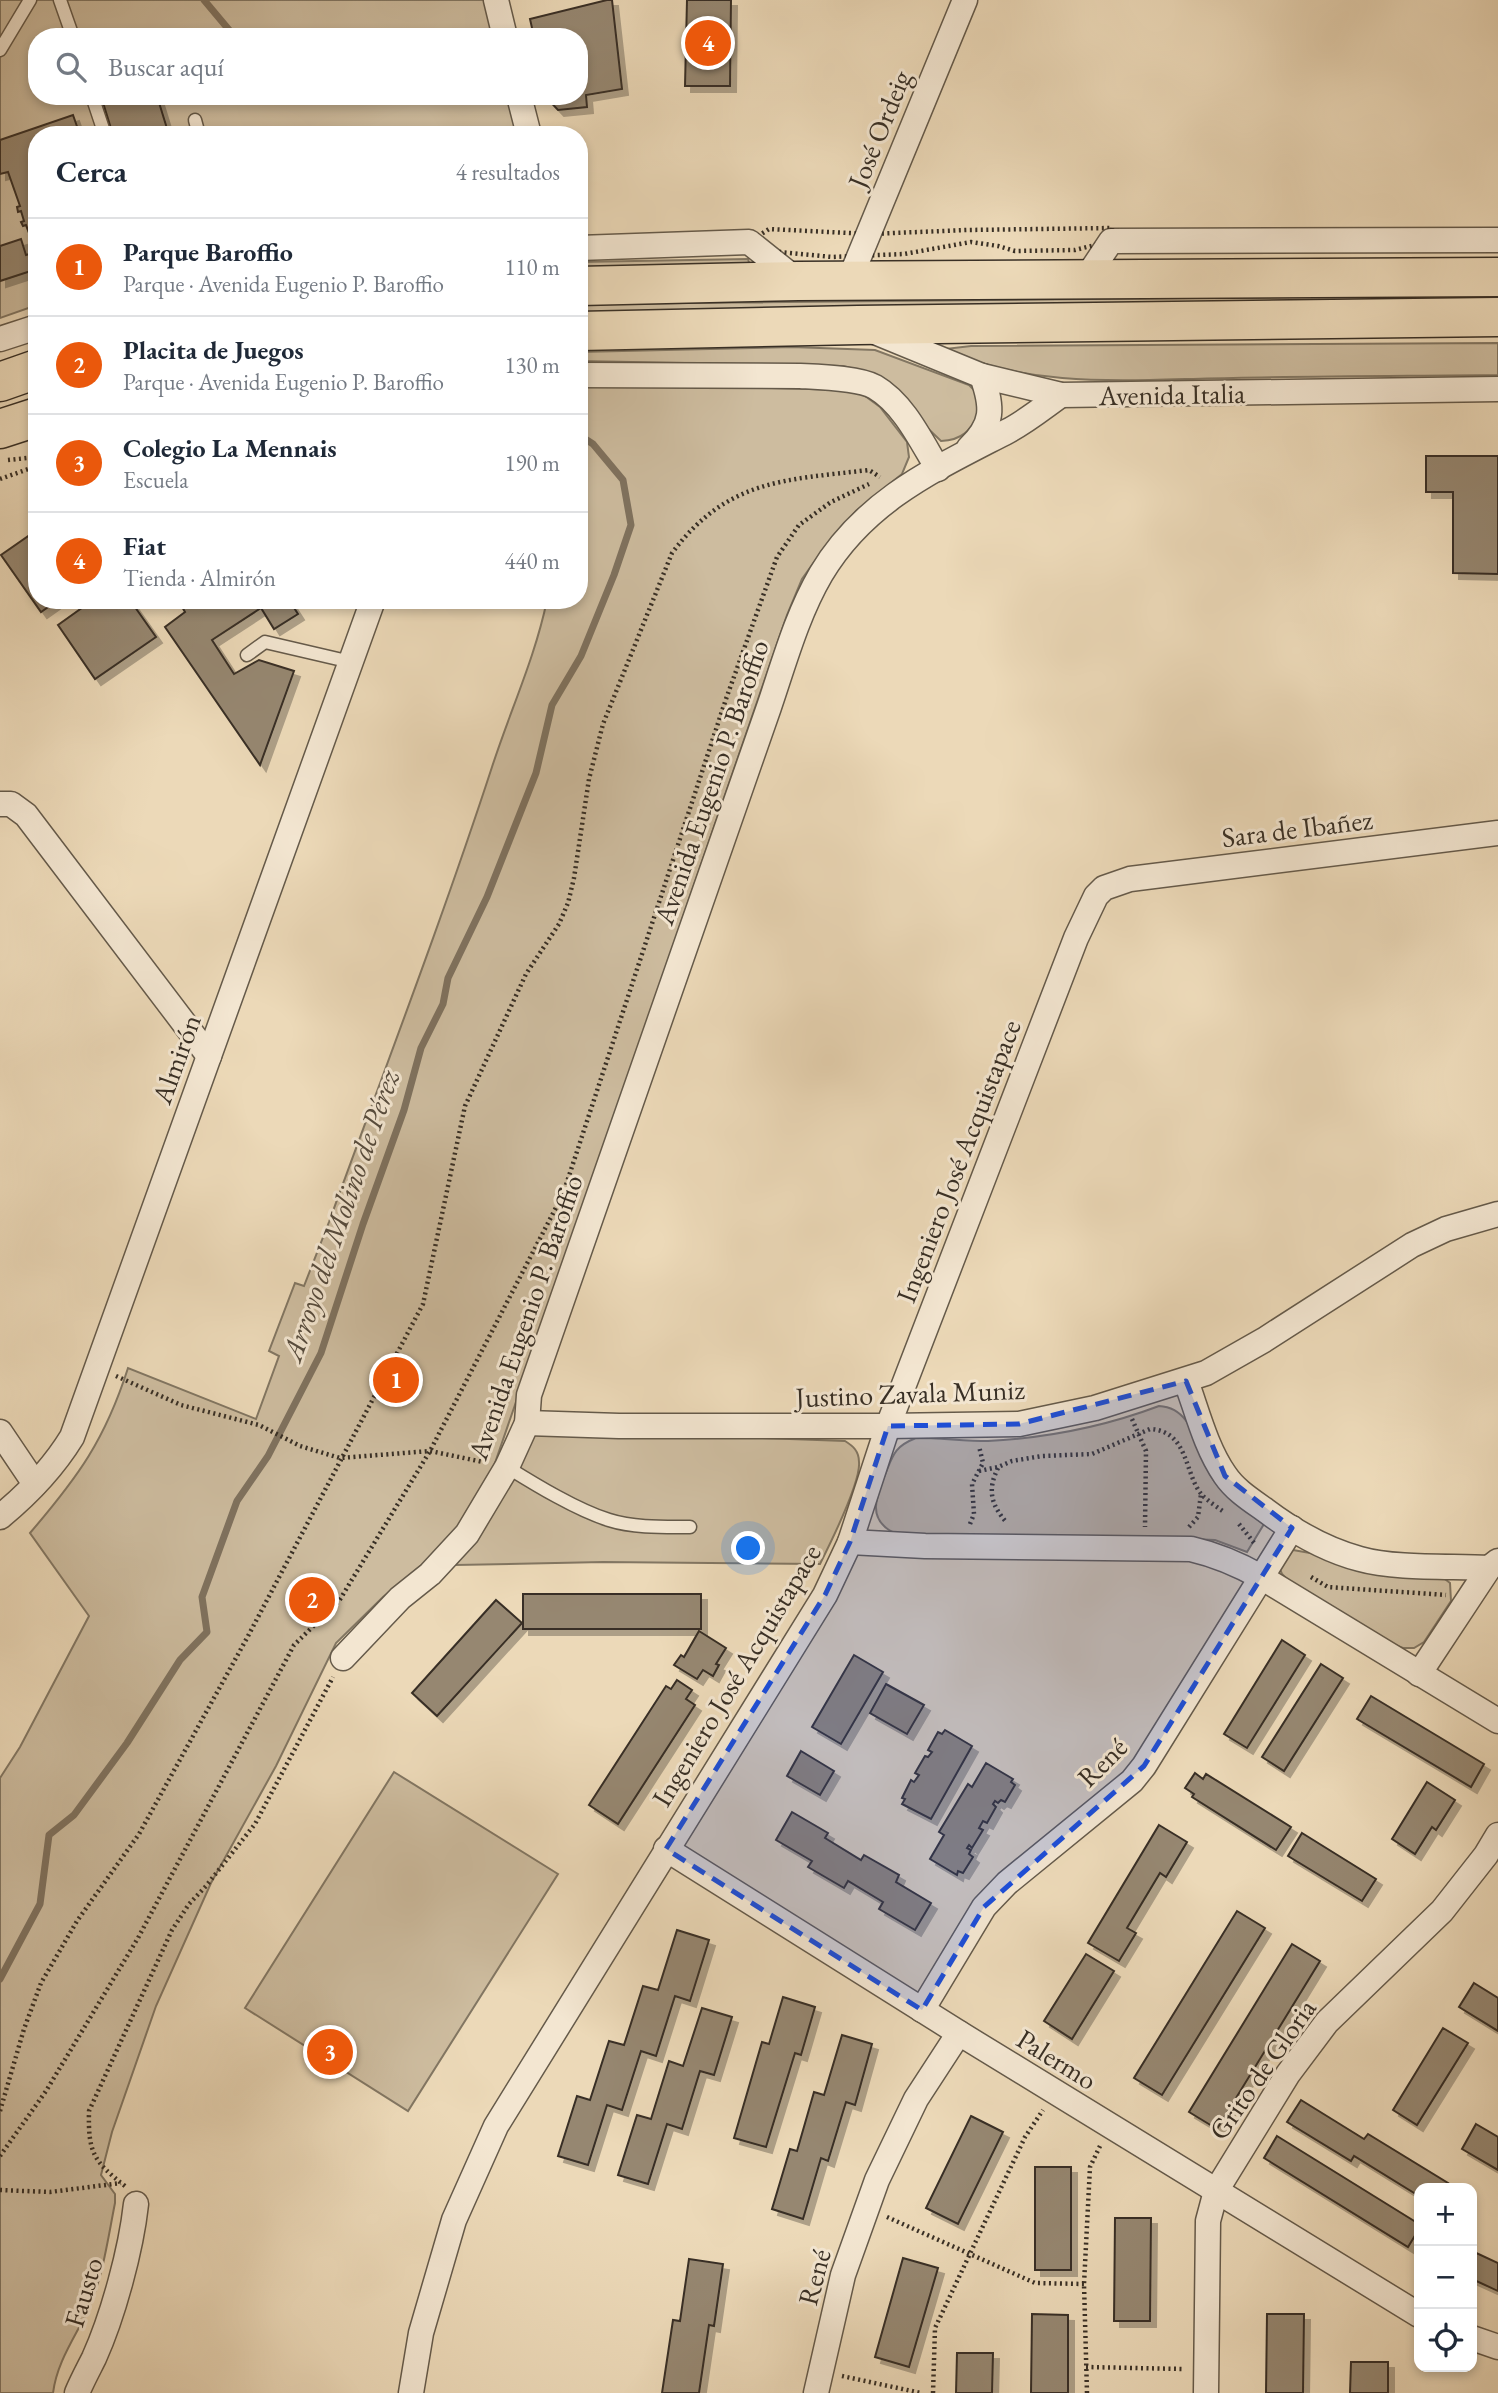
<!DOCTYPE html>
<html lang="es">
<head>
<meta charset="utf-8">
<style>
	:root { --surface:#fff; --page:#f2f2f3; --text:#1f2937; --muted:#747a83; --line:#e0e1e3; --accent:#ea580c }
	body { margin:0; font-family:"EB Garamond",serif; background:var(--page); color:var(--text) }
	.controls { position:absolute; right:21px; bottom:21px; display:grid; overflow:hidden; border-radius:14px; box-shadow:0 4px 10px #0003 }
	.controls button { width:63px; height:63px; display:grid; place-items:center; padding:0; border:0; border-bottom:2px solid var(--line); background:var(--surface); color:var(--text); font:35px sans-serif }
	.you { position:absolute; left:749px; top:1549px; width:24px; height:24px; margin:-18px; border:5px solid #fff; border-radius:50%; background:#1a73e8; box-shadow:0 0 0 10px #1a73e833 }
	.badge { display:grid; place-items:center; width:46px; height:46px; border-radius:50%; background:var(--accent); color:#fff; font-size:23px; font-weight:700 }
	.pin { position:absolute; translate:-50% -50%; border:4px solid #fff; box-shadow:0 2px 7px #0006 }
	.list { margin:0; padding:0; list-style:none }
	h2 { display:flex; justify-content:space-between; align-items:center; height:91px; margin:0; padding:0 28px; font-size:30px }
	h2 small { font-size:23px; font-weight:400; color:var(--muted) }
	.list li { display:grid; grid-template-columns:46px 1fr auto; gap:21px; align-items:center; box-sizing:border-box; height:98px; padding:0 28px; border-top:2px solid var(--line) }
	.list b { display:block; font-size:26px; white-space:nowrap }
	.list p { margin:0; font-size:23px; white-space:nowrap; color:var(--muted) }
	.list em { font-size:23px; font-style:normal; color:var(--muted) }
	.icon { flex:none; width:38px; height:38px; fill:none; stroke:currentColor; stroke-width:2; stroke-linecap:round; stroke-linejoin:round }
	.map { position:relative; flex:none; width:1498px; height:2393px; overflow:hidden }
	.search { position:absolute; background:var(--surface); box-shadow:0 4px 10px #0003; left:28px; top:28px; width:560px; height:77px; display:flex; align-items:center; gap:18px; box-sizing:border-box; padding:0 24px; border-radius:28px; color:var(--muted); font-size:26px }
	.panel { position:absolute; background:var(--surface); box-shadow:0 4px 10px #0003; left:28px; top:126px; width:560px; height:483px; border-radius:28px }
	.map>svg:first-child { display:block }
</style>
</head>
<body>
<div class="map">
<svg width="1498" height="2393" viewBox="0 0 1498 2393">
	<defs>
		<filter id="shadow"><feDropShadow dx="6" dy="6" stdDeviation="0" flood-color="#0004"/></filter>
	</defs>
	<rect width="100%" height="100%" fill="#ecd9b8"/>
	<filter id="stains"><feTurbulence type="fractalNoise" baseFrequency=".00286" numOctaves="4"/><feColorMatrix values="0 0 0 0 .2 0 0 0 0 .09 0 0 0 0 .02 0 0 0 .5 -.17"/></filter>
	<radialGradient id="worn" r=".72"><stop offset=".6" stop-color="#630" stop-opacity="0"/><stop offset="1" stop-color="#630" stop-opacity=".3"/></radialGradient>
	<g fill="#cdbc9f" stroke="#827662" stroke-width="2">
		<polygon points="0,0 487,0 497,37 37,37 37,96 511,96 520,135 37,135 37,305 0,318"/>
		<polygon points="748,259 750,266 579,267 579,262"/>
		<polygon points="1498,295 1498,304 579,314 579,304"/>
		<path d="M1498,343V375C1410,376 1321,376 1233,378C1139,379 1033,391 945,349L971,346Z"/>
		<path d="M792,347L875,350L969,385L977,393L981,413C969,431 963,440 941,441L870,373L843,366L579,361V352Z"/>
		<path d="M579,383L845,390L861,393L880,407L907,442L909,457L902,474L856,511L822,551L802,579L787,615L485,1492L446,1545L383,1597L336,1643L276,1766L211,1883L156,2006L112,2132L101,2175L115,2194V2203C108,2238 103,2276 89,2308C76,2336 57,2361 53,2393H0V1778L20,1747L89,1616L30,1533C78,1477 105,1440 128,1368L256,1419L279,1356L269,1351L295,1283L304,1286L329,1222C384,1071 442,920 492,767C510,711 535,658 547,600H579Z"/>
		<path d="M1159,1406C1197,1408 1196,1456 1214,1481C1227,1498 1247,1511 1264,1524L1247,1552L1215,1540C1124,1536 1033,1539 942,1535C928,1534 899,1537 889,1530C868,1516 877,1496 884,1477C893,1456 893,1447 916,1438C940,1438 964,1441 988,1441C1045,1438 1106,1426 1159,1406Z"/>
		<path d="M535,1434H653L845,1441C853,1446 859,1451 859,1462C861,1482 830,1544 820,1564L603,1562L456,1565Z"/>
		<polygon points="1293,1550 1441,1576 1450,1583 1451,1601 1424,1642 1414,1648 1403,1648 1387,1642 1291,1583 1282,1574 1279,1567 1286,1553"/>
		<polygon points="394,1772 558,1874 408,2111 245,2008"/>
	</g>
	<g fill="none" stroke-linecap="round" stroke-linejoin="round">
		<g stroke="#7f725f" stroke-width="7">
			<polyline points="204,0 235,37"/>
			<polyline points="0,1979 40,1904 49,1835 74,1815 127,1743 180,1660 207,1632 202,1597 237,1501 268,1456 321,1353 363,1224 404,1110 421,1048 443,1004 448,978 487,897 536,773 552,705 581,656 614,575 631,525 623,480 593,444 579,435"/>
		</g>
	</g>
	<g fill="#968771" stroke="#382f25" stroke-width="2" filter="url(#shadow)">
		<polygon points="607,0 612,0 622,89 586,95 587,107 558,110 545,96 579,96 579,37 534,37 530,19"/>
		<polygon points="687,0 731,0 730,86 685,86"/>
		<polygon points="101,96 157,96 169,135 113,135"/>
		<polygon points="73,115 80,135 37,135 37,269 0,281 0,246 21,239 26,255 36,252 26,225 23,226 21,222 24,221 21,211 18,212 17,207 20,206 8,172 0,174 0,140"/>
		<polygon points="1426,456 1498,456 1498,574 1453,573 1453,492 1426,492"/>
		<polygon points="37,530 37,600 58,600 41,612 1,555"/>
		<polygon points="93,600 130,600 156,637 95,679 58,625"/>
		<polygon points="188,600 289,600 298,614 274,629 261,608 212,640 234,674 259,660 294,671 260,765 165,627 185,612 181,605"/>
		<rect x="523" y="1594" width="178" height="35"/>
		<polygon points="496,1600 522,1623 437,1716 412,1693"/>
		<polygon points="699,1631 726,1648 716,1664 719,1665 713,1676 703,1670 697,1679 674,1665 681,1655 684,1657"/>
		<polygon points="1282,1640 1305,1655 1247,1748 1224,1734"/>
		<polygon points="854,1655 883,1672 841,1744 812,1727"/>
		<polygon points="1321,1664 1343,1678 1284,1771 1262,1757"/>
		<polygon points="677,1680 692,1690 686,1699 695,1705 618,1824 589,1805 666,1686 671,1689"/>
		<polygon points="886,1684 924,1705 907,1734 870,1713"/>
		<polygon points="1371,1696 1484,1764 1471,1787 1357,1719"/>
		<polygon points="945,1730 972,1746 931,1819 902,1804 905,1799 902,1798 911,1780 914,1782 919,1775 915,1773 925,1756 928,1757 932,1752 928,1750 938,1732 942,1734"/>
		<polygon points="801,1751 834,1771 820,1795 787,1776"/>
		<polygon points="986,1763 1013,1779 1011,1782 1015,1785 1005,1802 1001,1800 998,1803 995,1801 993,1804 996,1807 987,1823 983,1821 979,1828 983,1830 972,1848 969,1845 967,1848 971,1850 969,1854 973,1857 963,1873 958,1871 957,1875 930,1859 944,1835 939,1832 968,1784 972,1787"/>
		<polygon points="1195,1773 1203,1779 1206,1774 1291,1827 1276,1850 1192,1797 1194,1794 1185,1788"/>
		<polygon points="1427,1782 1455,1800 1436,1830 1432,1827 1415,1854 1392,1839"/>
		<polygon points="792,1812 828,1833 825,1838 861,1860 864,1855 899,1875 896,1882 931,1903 915,1930 879,1909 883,1902 848,1881 844,1888 808,1867 812,1861 776,1840"/>
		<polygon points="1159,1825 1187,1842 1166,1877 1160,1873 1127,1928 1136,1933 1119,1961 1088,1943"/>
		<polygon points="1302,1833 1376,1879 1362,1901 1288,1856"/>
		<polygon points="1237,1911 1265,1928 1162,2095 1134,2078"/>
		<polygon points="677,1930 709,1940 690,2001 675,1996 656,2056 641,2051 622,2110 607,2105 588,2165 558,2156 577,2096 590,2100 609,2041 624,2045 643,1986 658,1990"/>
		<polygon points="1292,1944 1320,1961 1217,2129 1189,2112"/>
		<polygon points="1086,1954 1114,1971 1072,2039 1044,2021"/>
		<polygon points="1474,1983 1498,1998 1498,2031 1459,2007"/>
		<polygon points="783,1997 815,2007 801,2055 795,2053 766,2147 734,2138 762,2042 769,2044"/>
		<polygon points="702,2008 732,2017 714,2075 700,2071 682,2129 667,2124 648,2184 618,2175 637,2115 651,2119 669,2061 683,2066"/>
		<polygon points="1443,2028 1468,2043 1417,2125 1393,2110"/>
		<polygon points="842,2035 872,2044 855,2105 846,2102 828,2161 821,2158 803,2219 772,2209 790,2149 797,2151 814,2092 824,2095"/>
		<polygon points="1301,2100 1364,2139 1368,2134 1448,2183 1444,2188 1419,2188 1419,2196 1354,2156 1351,2161 1287,2122"/>
		<polygon points="971,2116 1003,2132 958,2224 926,2208"/>
		<polygon points="1476,2124 1498,2137 1498,2170 1462,2149"/>
		<polygon points="1277,2136 1419,2224 1419,2229 1408,2247 1264,2158"/>
		<rect x="1035" y="2167" width="36" height="103"/>
		<polygon points="1115,2218 1151,2218 1150,2321 1114,2321"/>
		<polygon points="1472,2251 1498,2263 1498,2291 1472,2279"/>
		<polygon points="903,2258 938,2268 909,2367 875,2357"/>
		<polygon points="689,2259 723,2264 714,2326 709,2325 699,2393 662,2393 673,2320 680,2321"/>
		<polygon points="1032,2314 1068,2315 1068,2393 1031,2393"/>
		<polygon points="1267,2314 1304,2314 1303,2393 1266,2393"/>
		<polygon points="957,2353 993,2353 992,2393 956,2393"/>
		<polygon points="1351,2362 1388,2362 1388,2393 1350,2393"/>
	</g>
	<g fill="none" stroke-linecap="round" stroke-linejoin="round">
		<g stroke="#655a4a" stroke-width="15">
			<g id="service">
				<polyline points="60,0 73,37"/>
				<polyline points="0,50 30,0"/>
				<polyline points="92,96 105,135"/>
				<polyline points="195,120 199,135"/>
				<polyline points="247,655 265,642 351,662"/>
				<path d="M507,1467C536,1485 577,1510 609,1520C634,1528 664,1527 690,1527"/>
			</g>
		</g>
		<g stroke="#655a4a" stroke-width="27">
			<g id="minor">
				<polyline points="496,0 505,37"/>
				<polyline points="519,96 529,135"/>
				<polyline points="579,248 749,242 798,281"/>
				<polyline points="1085,280 1111,241 1498,240"/>
				<polyline points="849,281 965,0"/>
				<polyline points="870,330 982,376 1061,395 1498,389"/>
				<polyline points="0,339 37,327"/>
				<path d="M579,375L800,376C819,377 859,378 875,387C904,404 921,441 938,469"/>
				<path d="M969,448C994,424 993,407 982,376"/>
				<polyline points="0,804 11,804 26,815 209,1056"/>
				<path d="M1186,1381C1197,1411 1206,1448 1225,1475C1235,1490 1251,1500 1265,1510C1293,1531 1326,1550 1360,1559C1395,1569 1451,1566 1489,1568"/>
				<polyline points="527,1423 619,1426 888,1426 1019,1424 1095,1408 1206,1373 1264,1340 1412,1245 1446,1229 1498,1214"/>
				<polyline points="0,1432 35,1484"/>
				<path d="M0,1517C28,1494 53,1468 72,1437L373,600"/>
				<path d="M850,1542L925,1546L1191,1549C1217,1555 1238,1564 1261,1577L1498,1721"/>
				<path d="M343,1658L400,1598L430,1574L467,1534L507,1467L527,1423L529,1395L769,707C784,663 797,615 821,574C865,500 935,469 1008,431C1027,421 1044,407 1061,395"/>
				<polyline points="1419,1674 1489,1568 1498,1561"/>
				<polyline points="666,1849 959,2033 1419,2315"/>
				<polyline points="922,2010 984,1907 1007,1883 1132,1781 1144,1766 1292,1528"/>
				<polyline points="1472,2338 1498,2347"/>
				<path d="M77,2393C82,2381 88,2370 94,2358C113,2316 131,2250 136,2204"/>
				<polyline points="411,2393 421,2333 454,2220 496,2126 825,1595 850,1542 888,1426 1076,938 1096,896 1104,888 1130,879 1498,833"/>
				<polyline points="816,2393 843,2275 877,2180 916,2099 959,2033"/>
				<polyline points="1206,2393 1208,2221 1216,2191 1288,2074 1327,2022 1442,1911 1486,1855 1498,1835"/>
			</g>
		</g>
		<g stroke="#382f25" stroke-width="41">
			<g id="primary">
				<polyline points="579,286 798,281 1498,277"/>
				<polyline points="579,331 858,325 1498,317"/>
				<polyline points="0,382 37,369"/>
				<polyline points="0,429 37,417"/>
			</g>
		</g>
		<g stroke="#382f25" stroke-width="4.5" stroke-dasharray="2 3.5" stroke-linecap="butt">
			<polygon points="1112,228 1111,241 1075,250 1015,251 998,246 971,242 904,254 832,257 780,252 749,242 769,229 869,234 967,230"/>
			<polyline points="8,460 37,457"/>
			<polyline points="0,479 37,466"/>
			<polyline points="116,1376 181,1405 259,1425 300,1446 340,1458 430,1451 483,1462"/>
			<polyline points="1132,1419 1146,1451 1145,1527"/>
			<path d="M998,1468C987,1490 991,1505 1007,1523"/>
			<path d="M979,1471L998,1467L1012,1461L1042,1456L1092,1454L1150,1429C1189,1431 1184,1474 1202,1495C1208,1501 1217,1507 1224,1512"/>
			<polyline points="970,1524 974,1514 972,1484 983,1463 979,1446"/>
			<polyline points="1239,1524 1255,1544"/>
			<polyline points="1189,1527 1198,1517 1201,1494"/>
			<polyline points="1311,1577 1328,1587 1446,1595"/>
			<path d="M0,2111L24,2029L41,1983L77,1921L139,1834L247,1638L423,1304L465,1106L526,974L559,924L568,903L574,878L589,779L603,724L672,553C727,479 785,480 869,470L880,477"/>
			<polyline points="0,2156 46,2091 138,1938 294,1645 339,1601 430,1451 563,1194 726,699 777,557 799,525 831,502 869,484"/>
			<path d="M125,2186C93,2161 88,2152 89,2111L172,1930L189,1904L206,1886L255,1824L333,1677"/>
			<polyline points="0,2190 50,2192 121,2183"/>
			<polyline points="887,2217 1035,2283 1084,2284"/>
			<polyline points="1086,2367 1183,2369"/>
			<polyline points="842,2376 921,2393"/>
			<polyline points="933,2393 935,2328 1025,2137 1043,2110"/>
			<polyline points="1087,2393 1084,2284 1090,2167 1100,2146"/>
		</g>
		<use href="#service" stroke="#f3e6d1" stroke-width="12"/>
		<use href="#minor" stroke="#f3e6d1" stroke-width="24"/>
		<use href="#primary" stroke="#ecd9b8" stroke-width="38"/>
	</g>
	<path fill="#1d4ed8" fill-opacity="0.2" stroke="#1d4ed8" stroke-width="5" stroke-dasharray="14 9" stroke-linejoin="round" d="M1186,1381L1225,1476L1292,1528L1144,1766L984,1907L922,2010L666,1849L825,1595L850,1542L888,1426L1019,1424Z"/>
	<g text-anchor="middle" dominant-baseline="central" stroke-width="6" stroke-linejoin="round" paint-order="stroke">
		<g font-size="28" fill="#382f25" stroke="#f3e6d1">
			<text transform="translate(879 129) rotate(-68)">José Ordeig</text>
			<text transform="translate(1172 394) rotate(-1)">Avenida Italia</text>
			<text transform="translate(711 782) rotate(-71)">Avenida Eugenio P. Baroffio</text>
			<text transform="translate(1297 828) rotate(-7)">Sara de Ibañez</text>
			<text transform="translate(176 1059) rotate(-70)">Almirón</text>
			<text transform="translate(958 1161) rotate(-69)">Ingeniero José Acquistapace</text>
			<text transform="translate(525 1317) rotate(-71)">Avenida Eugenio P. Baroffio</text>
			<text transform="translate(910 1393) rotate(-2)">Justino Zavala Muniz</text>
			<text transform="translate(736 1675) rotate(-59)">Ingeniero José Acquistapace</text>
			<text transform="translate(1102 1762) rotate(-45)">René</text>
			<text transform="translate(1057 2059) rotate(32)">Palermo</text>
			<text transform="translate(1262 2069) rotate(-55)">Grito de Gloria</text>
			<text transform="translate(814 2277) rotate(-75)">René</text>
			<text transform="translate(83 2292) rotate(-73)">Fausto</text>
		</g>
		<g font-size="30" font-style="italic" fill="#564b3d" stroke="#f3e6d1">
			<text transform="translate(340 1215) rotate(-71)">Arroyo del Molino de Pérez</text>
		</g>
	</g>
	<rect width="100%" height="100%" filter="url(#stains)"/>
	<rect width="100%" height="100%" fill="url(#worn)"/>
</svg>
<div class="controls">
<button>+</button>
<button>−</button>
<button><svg class="icon" aria-label="locate" viewBox="0 0 24 24"><circle cx="12" cy="12" r="6"/><path d="M12 2v4M12 18v4M2 12h4M18 12h4"/></svg></button>
</div>
<div class="you"></div>
<div class="pin badge" style="left:396px;top:1380px">1</div>
<div class="pin badge" style="left:312px;top:1600px">2</div>
<div class="pin badge" style="left:330px;top:2052px">3</div>
<div class="pin badge" style="left:708px;top:43px">4</div>
<div class="search"><svg class="icon" aria-label="search" viewBox="0 0 24 24"><circle cx="10" cy="10" r="6"/><path d="M15 15l6 6"/></svg>Buscar aquí</div>
<section class="panel">
<h2>Cerca<small>4 resultados</small></h2>
<ul class="list">
<li><span class="badge">1</span><div><b>Parque Baroffio</b><p>Parque · Avenida Eugenio P. Baroffio</p></div><em>110 m</em></li>
<li><span class="badge">2</span><div><b>Placita de Juegos</b><p>Parque · Avenida Eugenio P. Baroffio</p></div><em>130 m</em></li>
<li><span class="badge">3</span><div><b>Colegio La Mennais</b><p>Escuela</p></div><em>190 m</em></li>
<li><span class="badge">4</span><div><b>Fiat</b><p>Tienda · Almirón</p></div><em>440 m</em></li>
</ul>
</section>
</div>
</body>
</html>
